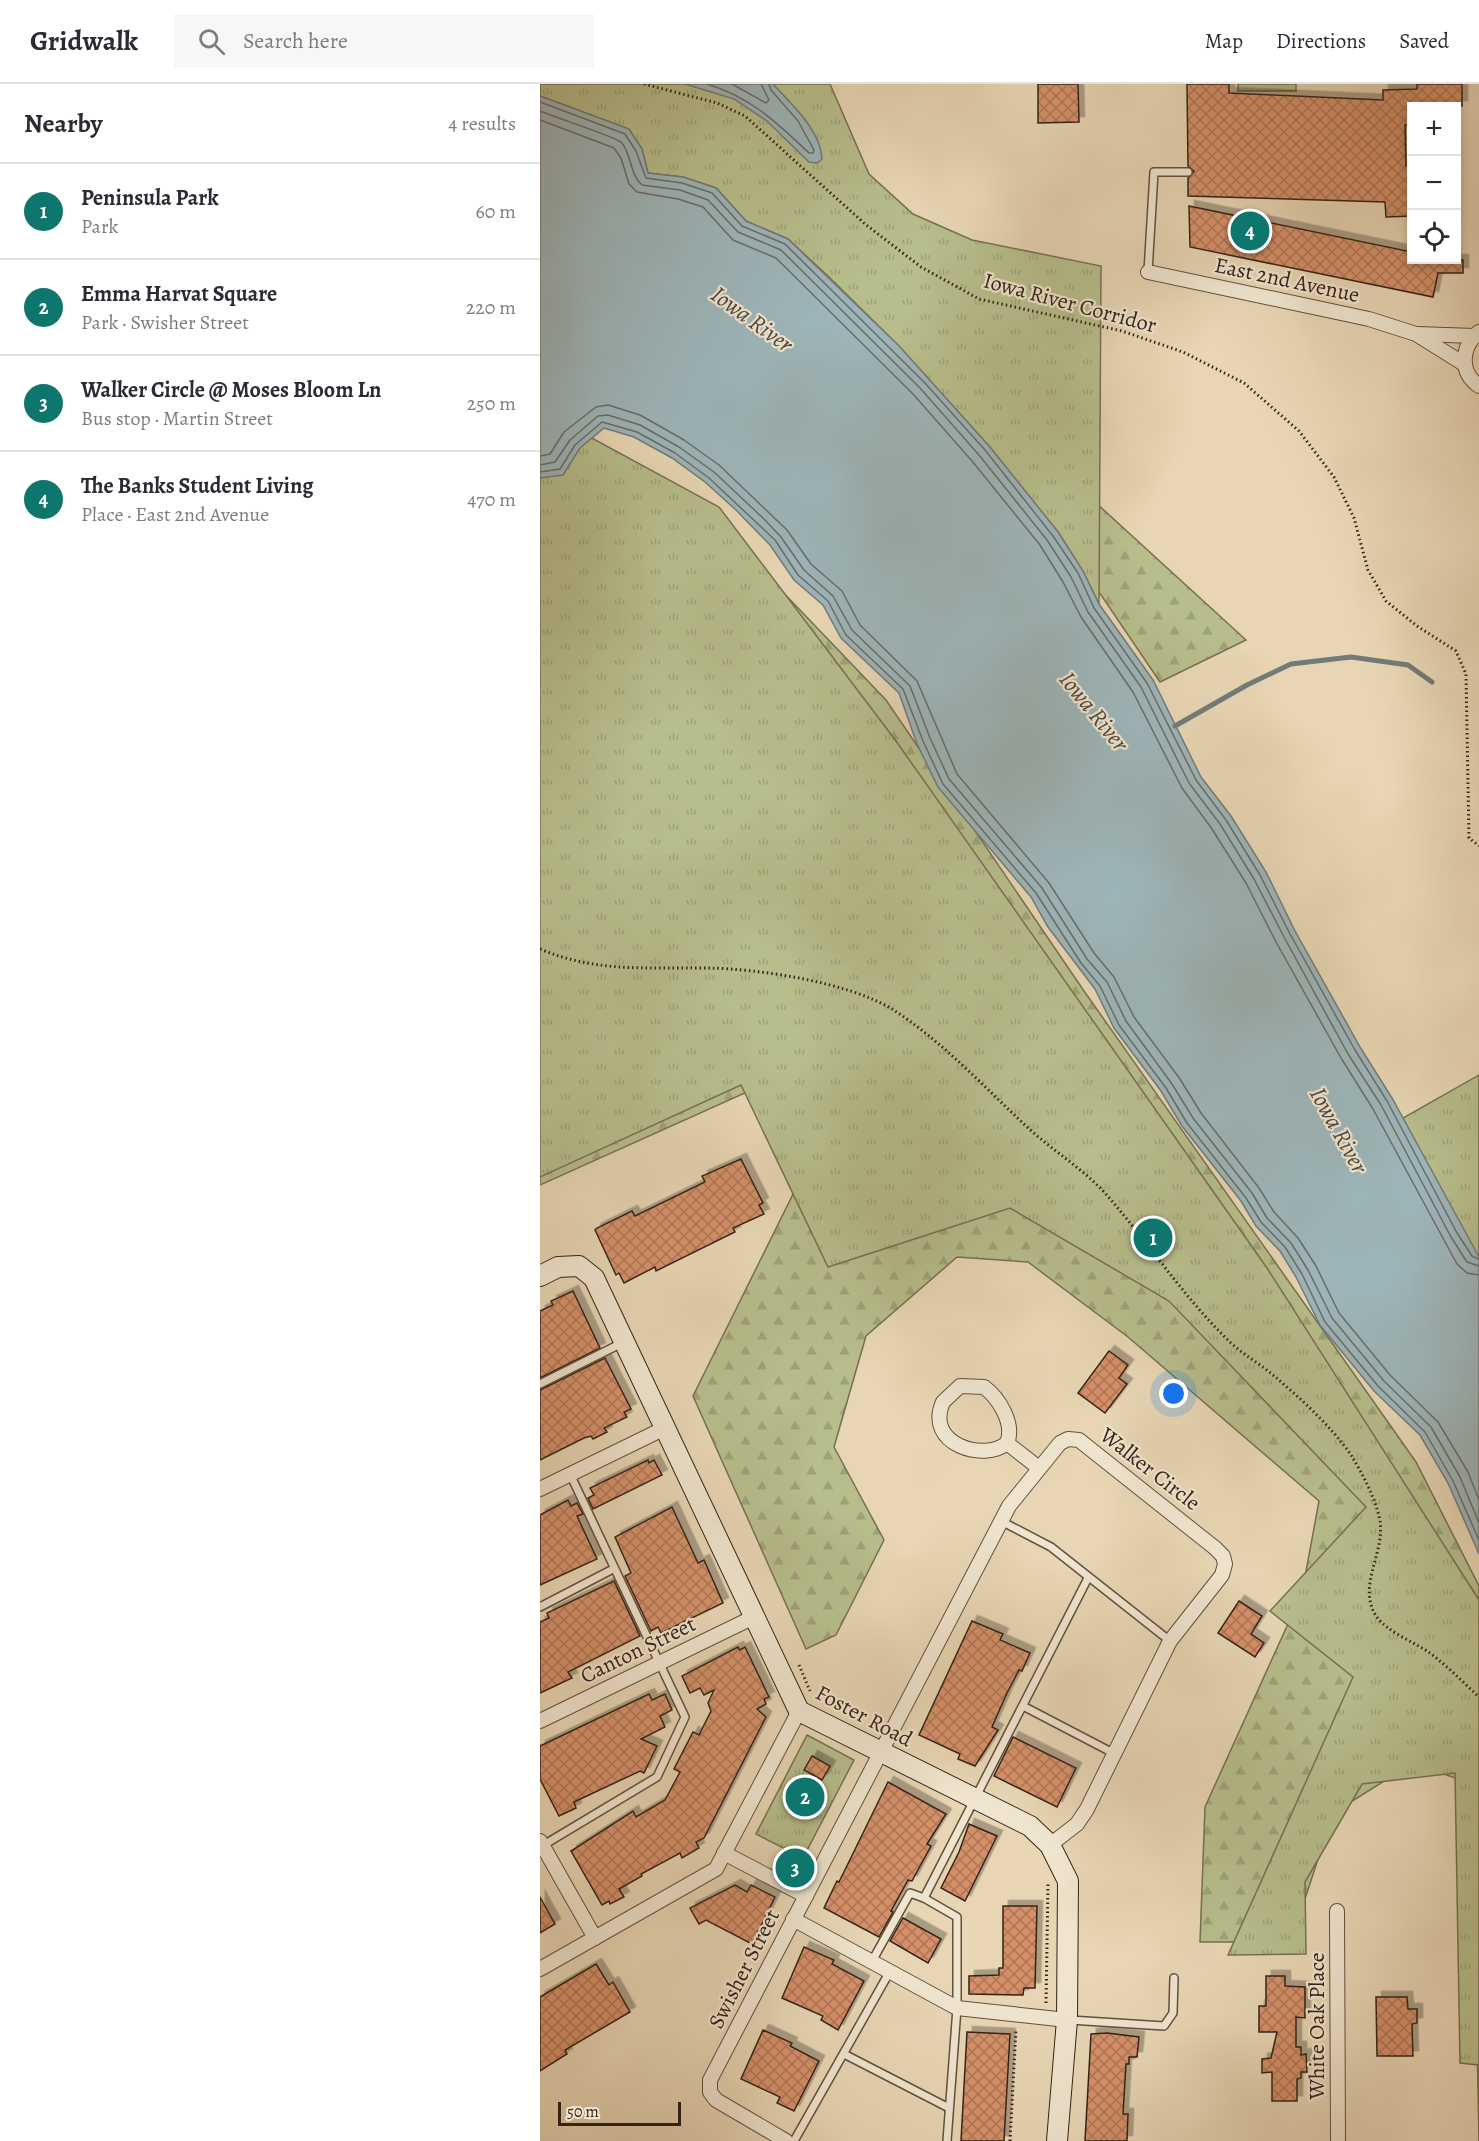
<!DOCTYPE html>
<html lang="en">
<head>
<meta charset="utf-8">
<style>
	:root { --surface:#fff; --page:#f7f7f7; --text:#2b2b33; --muted:#7c7c81; --line:#e1e1e2; --accent:#0f766e }
	body { margin:0; font-family:Alegreya,serif; background:var(--page); color:var(--text) }
	.controls { position:absolute; right:18px; top:18px; display:grid; overflow:hidden; border-radius:0px; box-shadow:0 3px 9px #0003 }
	.controls button { width:54px; height:54px; display:grid; place-items:center; padding:0; border:0; border-bottom:2px solid var(--line); background:var(--surface); color:var(--text); font:30px sans-serif }
	.scale { position:absolute; left:18px; bottom:15px; width:123px; box-sizing:border-box; padding-left:6px; border:3px solid #352317; border-top:0; font-size:16px; line-height:21px; white-space:nowrap; color:#352317; -webkit-text-stroke:4px #efe4ce; paint-order:stroke }
	.you { position:absolute; left:634px; top:1310px; width:21px; height:21px; margin:-15px; border:4px solid #fff; border-radius:50%; background:#1a73e8; box-shadow:0 0 0 9px #1a73e833 }
	.badge { display:grid; place-items:center; width:39px; height:39px; border-radius:50%; background:var(--accent); color:#fff; font-size:20px; font-weight:700 }
	.pin { position:absolute; translate:-50% -50%; border:3px solid #fff; box-shadow:0 2px 6px #0006 }
	.list { margin:0; padding:0; list-style:none }
	h2 { display:flex; justify-content:space-between; align-items:center; height:78px; margin:0; padding:0 24px; font-size:26px }
	h2 small { font-size:20px; font-weight:400; color:var(--muted) }
	.list li { display:grid; grid-template-columns:39px 1fr auto; gap:18px; align-items:center; box-sizing:border-box; height:96px; padding:0 24px; border-top:2px solid var(--line) }
	.list b { display:block; font-size:22px; white-space:nowrap }
	.list p { margin:0; font-size:20px; white-space:nowrap; color:var(--muted) }
	.list em { font-size:20px; font-style:normal; color:var(--muted) }
	.icon { flex:none; width:33px; height:33px; fill:none; stroke:currentColor; stroke-width:2; stroke-linecap:round; stroke-linejoin:round }
	.map { position:relative; flex:none; width:939px; height:2057px; overflow:hidden }
	header { display:flex; align-items:center; gap:36px; box-sizing:border-box; height:84px; padding:0 30px; background:var(--surface); border-bottom:2px solid var(--line) }
	header strong { font-size:28px }
	nav { display:flex; gap:33px; margin-inline-start:auto; font-size:21px }
	.search { width:420px; height:54px; background:var(--page); display:flex; align-items:center; gap:15px; box-sizing:border-box; padding:0 21px; border-radius:0px; color:var(--muted); font-size:22px }
	main { display:flex }
	aside { flex:1; background:var(--surface) }
	.map>svg:first-child { display:block }
</style>
</head>
<body>
<header>
<strong>Gridwalk</strong>
<div class="search"><svg class="icon" aria-label="search" viewBox="0 0 24 24"><circle cx="10" cy="10" r="6"/><path d="M15 15l6 6"/></svg>Search here</div>
<nav><a>Map</a><a>Directions</a><a>Saved</a></nav>
</header>
<main>
<aside>
<h2>Nearby<small>4 results</small></h2>
<ul class="list">
<li><span class="badge">1</span><div><b>Peninsula Park</b><p>Park</p></div><em>60 m</em></li>
<li><span class="badge">2</span><div><b>Emma Harvat Square</b><p>Park · Swisher Street</p></div><em>220 m</em></li>
<li><span class="badge">3</span><div><b>Walker Circle @ Moses Bloom Ln</b><p>Bus stop · Martin Street</p></div><em>250 m</em></li>
<li><span class="badge">4</span><div><b>The Banks Student Living</b><p>Place · East 2nd Avenue</p></div><em>470 m</em></li>
</ul>
</aside>
<div class="map">
<svg width="939" height="2057" viewBox="0 0 939 2057">
	<defs>
		<pattern id="forest-firs" width="22" height="20" patternUnits="userSpaceOnUse" patternTransform="scale(1.5)"><rect width="22" height="20" fill="#b7bd8b"/><path d="M5 1l3.5 6h-7zM16 11l3.5 6h-7z" fill="#9ea277"/></pattern>
		<pattern id="park-tufts" width="24" height="20" patternUnits="userSpaceOnUse" patternTransform="scale(1.5)"><rect width="24" height="20" fill="#b7bd8b"/><path d="M3 7l-1-3M5 7V3M7 7l1-3M15 17l-1-3M17 17v-4M19 17l1-3" fill="none" stroke="#9ea277"/></pattern>
		<pattern id="building-cross-hatch" width="8" height="8" patternUnits="userSpaceOnUse" patternTransform="scale(1.5)"><rect width="8" height="8" fill="#d59069"/><path d="M0 0l8 8M0 8l8-8" fill="none" stroke="#ae7555"/></pattern>
		<filter id="shadow"><feDropShadow dx="5.5" dy="-5.5" stdDeviation="0" flood-color="#0004"/></filter>
	</defs>
	<rect width="100%" height="100%" fill="#e7d5b3"/>
	<filter id="stains"><feTurbulence type="fractalNoise" baseFrequency=".00333" numOctaves="4"/><feColorMatrix values="0 0 0 0 .2 0 0 0 0 .09 0 0 0 0 .02 0 0 0 .5 -.17"/></filter>
	<radialGradient id="worn" r=".72"><stop offset=".6" stop-color="#630" stop-opacity="0"/><stop offset="1" stop-color="#630" stop-opacity=".3"/></radialGradient>
	<g fill="url(#forest-firs)" stroke="#767051" stroke-width="1.5">
		<polygon points="509,376 706,556 620,598 477,387"/>
		<polygon points="167,429 346,616 544,907 876,1378 939,1502 939,2057 932,1700 873,1679 793,1729 751,1858 660,1858 665,1723 762,1509 779,1417 588,1253 488,1178 417,1173 326,1252 294,1363 344,1456 296,1551 266,1565 153,1312 258,1100 218,1003 0,1101 0,433"/>
	</g>
	<g fill="url(#park-tufts)" stroke="#767051" stroke-width="1.5">
		<polygon points="0,0 290,0 329,90 373,130 432,156 561,182 559,520 543,487 518,448 449,362 359,262 288,192 248,155 206,137 176,104 143,93 108,89 102,65 89,45 0,12"/>
		<polygon points="0,326 179,423 356,657 727,1184 939,1516 939,1981 920,1979 915,1689 822,1700 765,1798 766,1870 688,1871 813,1593 730,1527 826,1423 629,1217 470,1124 288,1183 201,1001 0,1093"/>
		<polygon points="939,991 939,1189 863,1034"/>
		<polygon points="267,1651 314,1676 263,1774 216,1750"/>
	</g>
	<rect fill="#b7bd8b" stroke="#767051" stroke-width="1.5" x="698" y="0" width="58" height="7"/>
	<g fill="#9db5b9" stroke="#737b78" stroke-width="1.5">
		<path d="M145,0H233C251,20 281,46 282,75L277,79L269,78L227,37L194,15Z"/>
		<polygon points="0,12 89,45 102,65 108,89 143,93 176,104 206,137 248,155 359,262 449,362 518,448 543,487 559,520 613,596 661,693 691,732 726,788 755,847 820,963 852,1014 939,1173 939,1470 908,1399 880,1351 834,1307 780,1241 756,1193 740,1167 716,1142 701,1117 642,1042 621,1007 574,944 555,905 508,843 491,813 398,703 377,660 359,609 301,554 283,521 254,496 230,461 196,426 165,398 132,374 94,353 64,344 40,364 23,391 0,394"/>
	</g>
	<g fill="none" stroke-linecap="round" stroke-linejoin="round">
		<g stroke="#696c68" stroke-width="1.5">
			<path d="M167,0C212,14 236,38 269,69H273L274,66L258,37L231,6L229,0"/>
			<polyline points="192,0 226,19 229,16 221,0"/>
			<polyline points="0,18 85,50 96,67 106,94 142,99 172,109 202,142 245,160 385,299 445,366 513,452 538,489 554,524 607,599 656,696 686,736 720,791 750,850 815,966 847,1017 917,1149 932,1172 939,1175"/>
			<path d="M0,27C13,33 77,53 82,59C92,72 90,91 102,101L140,106L168,116L198,148L241,166L380,304L439,371L507,456L531,493L548,528L601,603L649,699L680,740L714,795L744,853L808,970L841,1021L911,1153L927,1178L939,1182"/>
			<polyline points="0,36 74,64 81,74 89,100 97,108 138,115 163,123 193,156 236,174 373,310 432,377 500,461 523,498 541,533 593,608 642,704 672,745 706,799 736,858 801,974 833,1025 917,1180 927,1189 939,1191"/>
			<polyline points="0,372 10,370 24,348 56,323 68,321 100,331 144,356 179,381 247,446 271,480 302,507 320,541 377,597 417,690 509,799 554,869 574,893 594,933 640,995 661,1029 719,1104 734,1128 758,1154 776,1182 799,1229 850,1291 898,1338 928,1388 939,1416"/>
			<polyline points="0,381 15,378 30,356 58,332 68,331 100,341 139,363 174,388 225,436 241,453 264,486 293,512 312,546 370,602 390,654 409,695 502,804 547,875 567,898 586,937 632,1000 653,1034 712,1109 727,1134 751,1159 768,1186 792,1234 844,1297 891,1343 920,1393 939,1439"/>
			<polyline points="0,388 20,385 35,361 62,338 97,348 135,369 169,394 235,456 258,491 288,517 306,551 363,605 383,657 403,700 496,809 541,879 560,902 579,941 626,1004 647,1039 706,1114 721,1138 745,1163 762,1190 785,1238 838,1302 885,1348 913,1397 939,1456"/>
		</g>
		<polyline stroke="#737b78" stroke-width="5" points="635,642 707,601 751,580 811,573 868,581 892,598"/>
	</g>
	<g fill="url(#building-cross-hatch)" stroke="#352317" stroke-width="1.5" filter="url(#shadow)">
		<polygon points="498,0 538,0 539,38 498,39"/>
		<polygon points="647,0 689,0 689,9 843,16 843,6 877,5 877,0 922,0 922,22 872,22 872,41 865,41 866,82 872,82 872,132 846,133 845,118 648,112 648,94 654,87 648,82"/>
		<polygon points="649,122 872,168 872,176 923,176 923,189 898,189 893,213 650,163"/>
		<polygon points="201,1075 223,1119 219,1121 224,1130 193,1144 195,1148 116,1187 115,1183 84,1199 79,1189 76,1191 55,1146 57,1144 92,1127 95,1132 165,1098 162,1092"/>
		<polygon points="33,1207 60,1264 0,1294 0,1227 13,1221 11,1217"/>
		<polygon points="569,1267 588,1281 579,1294 587,1300 565,1329 538,1309"/>
		<polygon points="65,1274 91,1325 84,1328 87,1333 64,1344 67,1348 53,1355 51,1352 44,1354 0,1376 0,1306"/>
		<polygon points="108,1376 109,1379 114,1376 122,1391 53,1425 48,1414 54,1411 50,1404"/>
		<polygon points="28,1416 31,1422 37,1419 43,1430 37,1432 57,1475 0,1501 0,1431"/>
		<polygon points="132,1423 158,1479 164,1476 183,1519 121,1549 118,1543 111,1547 85,1492 91,1489 75,1453"/>
		<polygon points="74,1497 100,1552 28,1588 32,1594 0,1609 0,1538 9,1534 7,1529"/>
		<polygon points="699,1517 722,1532 711,1550 724,1559 715,1573 678,1549"/>
		<polygon points="432,1537 463,1550 460,1556 490,1569 482,1587 479,1586 467,1609 452,1643 458,1646 435,1682 418,1675 420,1670 379,1651"/>
		<polygon points="198,1563 200,1566 205,1563 229,1613 224,1615 226,1620 217,1625 226,1633 164,1754 156,1758 159,1764 142,1774 140,1769 101,1790 102,1792 79,1805 84,1813 70,1820 69,1817 62,1821 31,1767 93,1727 96,1733 125,1716 140,1688 134,1685 153,1648 159,1651 171,1627 168,1619 174,1606 164,1611 160,1604 150,1609 142,1592"/>
		<polygon points="109,1610 112,1616 125,1610 132,1626 120,1632 125,1643 101,1655 117,1662 104,1689 100,1687 34,1718 36,1724 19,1732 0,1695 0,1662"/>
		<polygon points="473,1653 536,1684 517,1723 454,1692"/>
		<polygon points="272,1672 290,1682 282,1696 264,1686"/>
		<polygon points="348,1698 406,1730 387,1760 391,1762 372,1797 368,1796 351,1827 353,1828 339,1853 284,1824 297,1797 299,1798"/>
		<polygon points="429,1740 457,1752 425,1817 401,1804 419,1768"/>
		<polygon points="195,1801 207,1808 211,1801 235,1813 212,1860 166,1836 159,1840 150,1824"/>
		<polygon points="0,1813 15,1840 0,1849"/>
		<polygon points="463,1822 497,1822 495,1904 484,1904 483,1911 429,1910 429,1892 459,1891 459,1884 463,1884"/>
		<polygon points="363,1834 401,1855 388,1879 350,1857"/>
		<polygon points="264,1863 294,1876 292,1880 324,1897 298,1946 281,1936 283,1932 242,1914"/>
		<polygon points="56,1880 69,1901 73,1898 90,1928 25,1966 27,1970 0,1987 0,1913"/>
		<polygon points="726,1892 745,1892 745,1902 765,1903 765,1934 756,1933 756,1963 761,1963 761,1971 766,1970 767,1988 761,1988 761,1994 757,1995 757,2017 732,2017 732,1988 722,1989 722,1975 731,1974 737,1948 719,1948 719,1922 726,1922"/>
		<polygon points="836,1913 867,1913 868,1925 877,1925 877,1939 872,1940 873,1972 837,1972"/>
		<polygon points="223,1946 252,1959 250,1962 279,1977 254,2027 237,2019 240,2013 201,1995"/>
		<polygon points="427,1948 470,1950 464,2057 421,2057"/>
		<polygon points="567,1949 599,1953 597,1973 589,1973 589,1980 586,1980 583,2030 588,2030 587,2057 545,2057 551,1950"/>
	</g>
	<g fill="none" stroke-linecap="round" stroke-linejoin="round">
		<g stroke="#62503e" stroke-width="10">
			<g id="lane">
				<polyline points="608,188 614,88 648,88"/>
				<polyline points="0,1300 82,1259"/>
				<polyline points="461,1437 511,1463 630,1557"/>
				<polyline points="0,1523 73,1485"/>
				<polyline points="483,1622 575,1670"/>
				<polyline points="2,1762 117,1693 145,1633 30,1390"/>
				<polyline points="331,1879 370,1809 384,1814"/>
				<polyline points="530,1936 624,1942 633,1929 634,1894"/>
				<polyline points="304,1970 409,2024"/>
				<polyline points="254,2057 349,1889"/>
				<polyline points="407,2057 417,1924 417,1833 384,1814 548,1494"/>
			</g>
		</g>
		<g stroke="#62503e" stroke-width="16">
			<g id="street">
				<polyline points="608,188 829,235 876,250 924,280"/>
				<path d="M939,248C921,263 919,288 939,302"/>
				<polyline points="877,250 935,252"/>
				<path d="M467,1359C475,1340 459,1314 444,1303L420,1302L403,1318C384,1361 445,1378 467,1359L499,1384"/>
				<polyline points="0,1405 125,1344"/>
				<polyline points="0,1637 214,1533"/>
				<polyline points="0,1757 55,1854"/>
				<polyline points="184,1769 266,1812"/>
				<polyline points="797,1827 798,2057"/>
				<polyline points="253,1835 417,1924 527,1936"/>
				<polyline points="0,1885 176,1785 259,1627"/>
				<polyline points="246,2057 176,2016 170,2008 170,1996 469,1422 520,1359 528,1355 539,1356 675,1464 683,1472 685,1480 682,1491 630,1557 547,1725 537,1740 510,1761"/>
			</g>
		</g>
		<g stroke="#352317" stroke-width="22">
			<polyline id="secondary" points="0,1192 18,1183 39,1182 54,1194 259,1627 490,1742 510,1761 528,1797 527,1936 517,2057"/>
		</g>
		<g stroke="#352317" stroke-width="3" stroke-dasharray="1.5 3" stroke-linecap="butt">
			<polyline points="104,0 177,19 205,32 325,140 381,183 439,215 582,247 643,268 704,299 759,347 794,393 814,434 828,486 846,517 877,542 916,567 926,590 929,754 939,762"/>
			<path d="M0,865C57,889 107,883 168,884C220,885 307,898 352,925C402,957 442,1001 485,1041C510,1065 541,1083 565,1109C608,1158 644,1214 691,1259C704,1271 720,1280 733,1291C760,1314 791,1342 811,1371C822,1389 836,1415 840,1437C845,1470 817,1501 836,1532C847,1548 874,1558 890,1569C907,1582 923,1598 939,1613"/>
			<polyline points="259,1581 270,1607"/>
			<polyline points="506,1919 508,1800"/>
			<polyline points="470,2057 476,1945"/>
		</g>
		<use href="#lane" stroke="#efe4ce" stroke-width="7"/>
		<use href="#street" stroke="#efe4ce" stroke-width="14"/>
		<use href="#secondary" stroke="#efe4ce" stroke-width="20"/>
	</g>
	<g text-anchor="middle" dominant-baseline="central" stroke-width="4.5" stroke-linejoin="round" paint-order="stroke">
		<g font-size="22" fill="#352317" stroke="#efe4ce">
			<text transform="translate(747 196) rotate(12)">East 2nd Avenue</text>
			<text transform="translate(530 219) rotate(15)">Iowa River Corridor</text>
			<text transform="translate(610 1385) rotate(38)">Walker Circle</text>
			<text transform="translate(98 1566) rotate(-26)">Canton Street</text>
			<text transform="translate(324 1632) rotate(28)">Foster Road</text>
			<text transform="translate(204 1885) rotate(-63)">Swisher Street</text>
			<text transform="translate(777 1942) rotate(-90)">White Oak Place</text>
		</g>
		<g font-size="24" font-style="italic" fill="#4f4840" stroke="#efe4ce">
			<text transform="translate(212 235) rotate(36)">Iowa River</text>
			<text transform="translate(554 627) rotate(51)">Iowa River</text>
			<text transform="translate(799 1046) rotate(61)">Iowa River</text>
		</g>
	</g>
	<rect width="100%" height="100%" filter="url(#stains)"/>
	<rect width="100%" height="100%" fill="url(#worn)"/>
</svg>
<div class="controls">
<button>+</button>
<button>−</button>
<button><svg class="icon" aria-label="locate" viewBox="0 0 24 24"><circle cx="12" cy="12" r="6"/><path d="M12 2v4M12 18v4M2 12h4M18 12h4"/></svg></button>
</div>
<div class="scale">50 m</div>
<div class="you"></div>
<div class="pin badge" style="left:613px;top:1154px">1</div>
<div class="pin badge" style="left:265px;top:1713px">2</div>
<div class="pin badge" style="left:255px;top:1784px">3</div>
<div class="pin badge" style="left:710px;top:147px">4</div>
</div>
</main>
</body>
</html>
